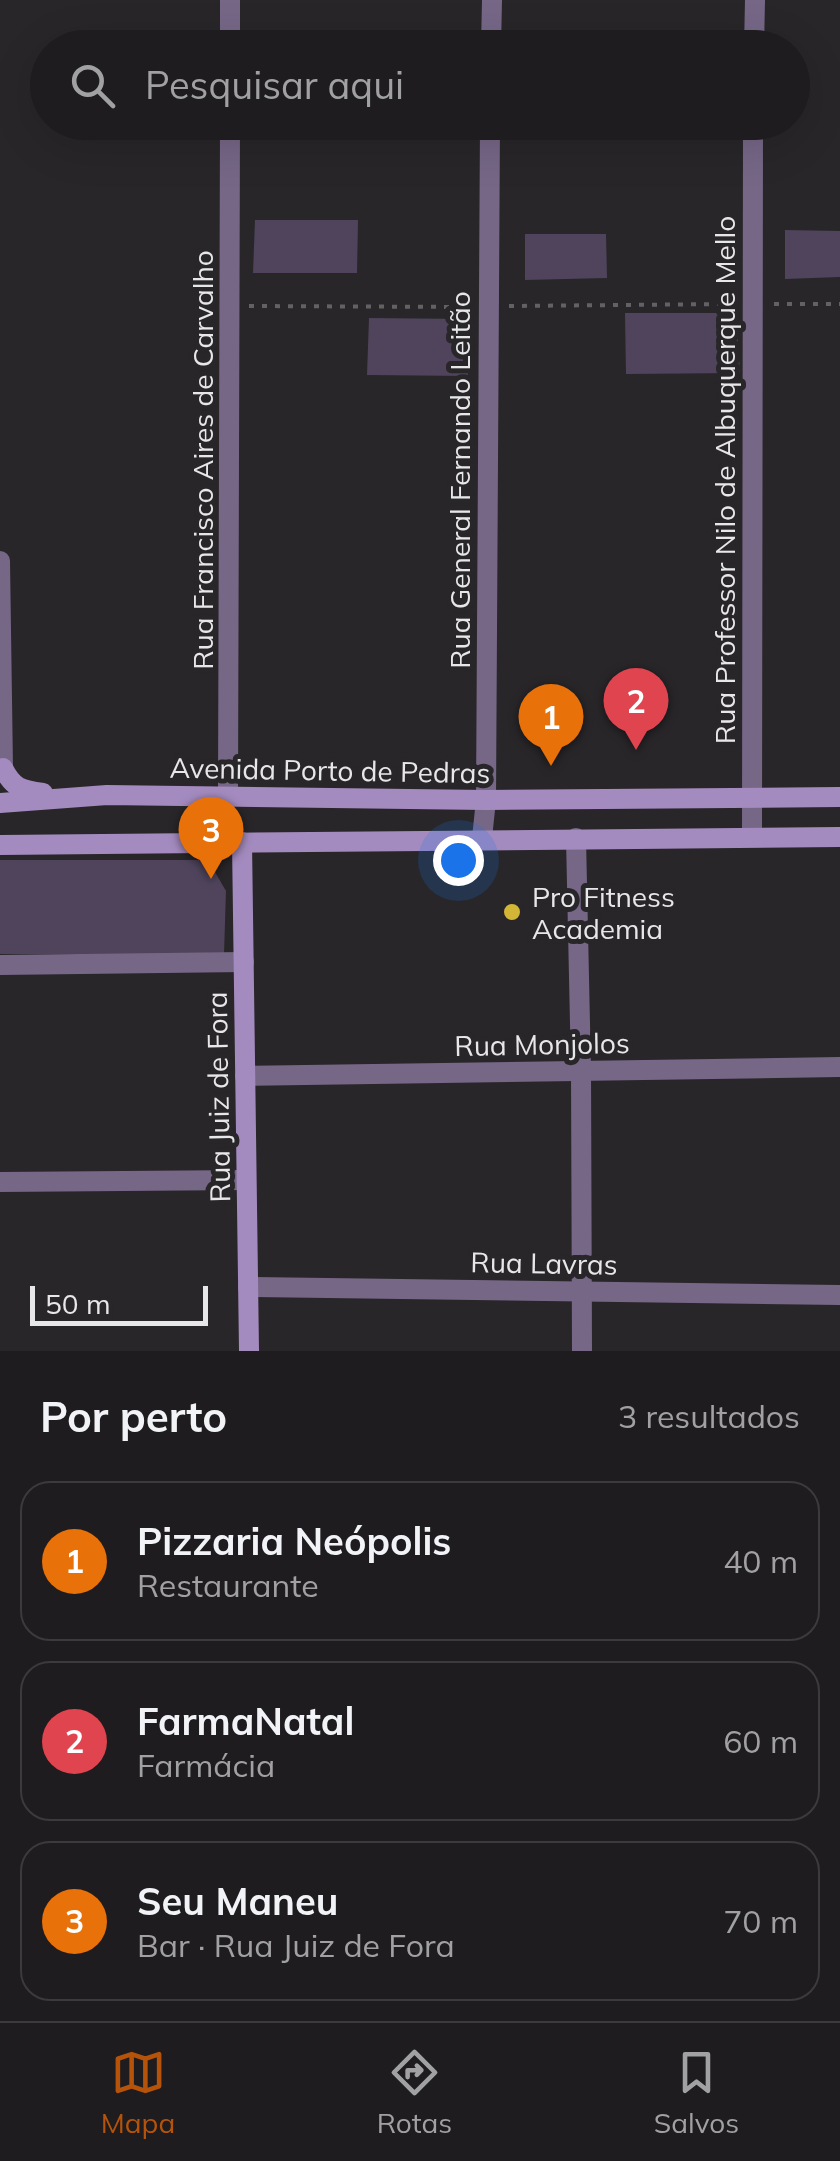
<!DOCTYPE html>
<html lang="pt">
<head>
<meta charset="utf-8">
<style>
	:root { --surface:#1e1c1f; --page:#262528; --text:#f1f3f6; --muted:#a1a1a4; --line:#3c3a3d; --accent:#b45309 }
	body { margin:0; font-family:Mulish,sans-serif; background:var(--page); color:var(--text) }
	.scale { position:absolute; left:30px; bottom:25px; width:178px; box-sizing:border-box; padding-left:10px; border:5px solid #e7e6e8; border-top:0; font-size:28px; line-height:35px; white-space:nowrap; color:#e7e6e8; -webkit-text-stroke:8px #282629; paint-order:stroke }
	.you { position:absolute; left:458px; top:860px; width:35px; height:35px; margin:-25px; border:8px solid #fff; border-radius:50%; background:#1a73e8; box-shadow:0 0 0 15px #1a73e833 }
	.badge { display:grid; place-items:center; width:65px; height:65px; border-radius:50%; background:var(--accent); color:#fff; font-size:32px; font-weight:700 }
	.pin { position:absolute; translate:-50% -82px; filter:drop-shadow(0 2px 5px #0008) }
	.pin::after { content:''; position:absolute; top:52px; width:35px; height:30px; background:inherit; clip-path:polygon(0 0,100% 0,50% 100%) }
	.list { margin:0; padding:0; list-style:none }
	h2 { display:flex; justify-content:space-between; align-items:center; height:130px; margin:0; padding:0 40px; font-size:42px }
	h2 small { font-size:32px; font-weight:400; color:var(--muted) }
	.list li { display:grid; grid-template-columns:65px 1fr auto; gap:30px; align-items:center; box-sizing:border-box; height:160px; margin:0 20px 20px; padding:0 20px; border:2px solid var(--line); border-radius:30px }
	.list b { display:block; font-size:38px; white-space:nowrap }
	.list p { margin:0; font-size:32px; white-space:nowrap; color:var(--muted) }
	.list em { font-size:32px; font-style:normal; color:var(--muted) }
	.icon { flex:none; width:55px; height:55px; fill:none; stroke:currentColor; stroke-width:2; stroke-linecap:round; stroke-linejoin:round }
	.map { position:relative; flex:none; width:840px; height:1351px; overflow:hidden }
	.search { position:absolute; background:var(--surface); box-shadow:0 10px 40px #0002; left:30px; right:30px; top:30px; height:110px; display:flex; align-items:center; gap:25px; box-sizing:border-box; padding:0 35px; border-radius:55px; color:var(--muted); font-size:38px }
	.sheet { height:670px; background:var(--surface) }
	nav { display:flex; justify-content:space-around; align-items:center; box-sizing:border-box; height:140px; border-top:2px solid var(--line); background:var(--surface); font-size:28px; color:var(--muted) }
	nav a { display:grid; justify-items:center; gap:5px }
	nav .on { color:var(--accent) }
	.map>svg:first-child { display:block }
</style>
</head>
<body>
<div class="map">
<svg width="840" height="1351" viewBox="0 0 840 1351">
	<rect width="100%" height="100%" fill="#282629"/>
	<g fill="#4f445c">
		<polygon points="255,220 358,220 357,273 253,273"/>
		<polygon points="785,230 840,231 840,277 785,279"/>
		<polygon points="525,234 606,234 607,278 525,280"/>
		<polygon points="625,313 736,313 740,373 626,374"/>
		<polygon points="369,318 465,319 468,376 367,375"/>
		<polygon points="0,860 208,860 226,891 224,954 0,954"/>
	</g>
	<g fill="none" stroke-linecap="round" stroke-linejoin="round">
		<g stroke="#636164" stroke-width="4" stroke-dasharray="5 8" stroke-linecap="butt">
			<polyline points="774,304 840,304"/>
			<polyline points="249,306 470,307"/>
			<polyline points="509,306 730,304"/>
		</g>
		<g stroke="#766787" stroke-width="20">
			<polyline points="230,0 230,48"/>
			<polyline points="491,48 492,0"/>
			<polyline points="754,48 755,0"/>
			<polyline points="0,561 3,768"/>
			<polyline points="228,797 230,122"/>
			<polyline points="752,837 753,122"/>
			<polyline points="482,838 486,800 490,122"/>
			<polyline points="576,838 581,1070 582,1351"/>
			<polyline points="0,965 244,962"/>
			<polyline points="245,1076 840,1067"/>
			<polyline points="0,1182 246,1180"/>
			<polyline points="248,1287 840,1295"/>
		</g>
		<g stroke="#a48bbf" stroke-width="20">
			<path d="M3,768C13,788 21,790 43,793"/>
			<polyline points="0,803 107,795 486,800 840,797"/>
			<polyline points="242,842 249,1351"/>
			<polyline points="0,845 840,837"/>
		</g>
	</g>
	<circle fill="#d3b635" stroke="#282629" stroke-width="4" cx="512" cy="912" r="10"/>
	<g text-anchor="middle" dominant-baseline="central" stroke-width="10" stroke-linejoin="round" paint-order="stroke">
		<g font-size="28" fill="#e7e6e8" stroke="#282629">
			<text transform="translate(202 460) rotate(-90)">Rua Francisco Aires de Carvalho</text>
			<text transform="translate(459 480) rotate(-90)">Rua General Fernando Leitão</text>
			<text transform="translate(724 480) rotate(-90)">Rua Professor Nilo de Albuquerque Mello</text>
			<text transform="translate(330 770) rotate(1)">Avenida Porto de Pedras</text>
			<text transform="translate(542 1044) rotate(-1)">Rua Monjolos</text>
			<text transform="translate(218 1097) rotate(-91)">Rua Juiz de Fora</text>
			<text transform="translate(544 1263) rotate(1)">Rua Lavras</text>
		</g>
		<g font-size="28" fill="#e7e6e8" stroke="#282629" text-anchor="start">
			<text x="532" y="896">Pro Fitness<tspan x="532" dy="32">Academia</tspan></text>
		</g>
	</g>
</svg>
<div class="scale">50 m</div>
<div class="you"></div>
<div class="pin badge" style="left:551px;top:766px;background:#e8710a">1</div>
<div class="pin badge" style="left:636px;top:750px;background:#e0444e">2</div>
<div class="pin badge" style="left:211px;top:879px;background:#e8710a">3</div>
<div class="search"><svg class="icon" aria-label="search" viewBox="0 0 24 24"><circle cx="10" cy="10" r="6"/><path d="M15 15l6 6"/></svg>Pesquisar aqui</div>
</div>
<section class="sheet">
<h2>Por perto<small>3 resultados</small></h2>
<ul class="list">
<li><span class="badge" style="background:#e8710a">1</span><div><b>Pizzaria Neópolis</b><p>Restaurante</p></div><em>40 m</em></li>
<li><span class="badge" style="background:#e0444e">2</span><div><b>FarmaNatal</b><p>Farmácia</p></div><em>60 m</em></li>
<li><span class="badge" style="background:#e8710a">3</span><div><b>Seu Maneu</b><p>Bar · Rua Juiz de Fora</p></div><em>70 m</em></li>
</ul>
</section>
<nav>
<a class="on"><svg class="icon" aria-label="map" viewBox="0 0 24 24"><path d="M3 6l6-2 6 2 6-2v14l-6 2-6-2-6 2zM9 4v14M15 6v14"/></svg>Mapa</a>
<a><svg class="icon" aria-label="directions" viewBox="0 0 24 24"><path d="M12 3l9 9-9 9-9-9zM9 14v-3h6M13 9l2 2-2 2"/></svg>Rotas</a>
<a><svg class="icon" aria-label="saved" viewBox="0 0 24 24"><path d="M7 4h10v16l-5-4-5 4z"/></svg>Salvos</a>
</nav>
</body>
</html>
